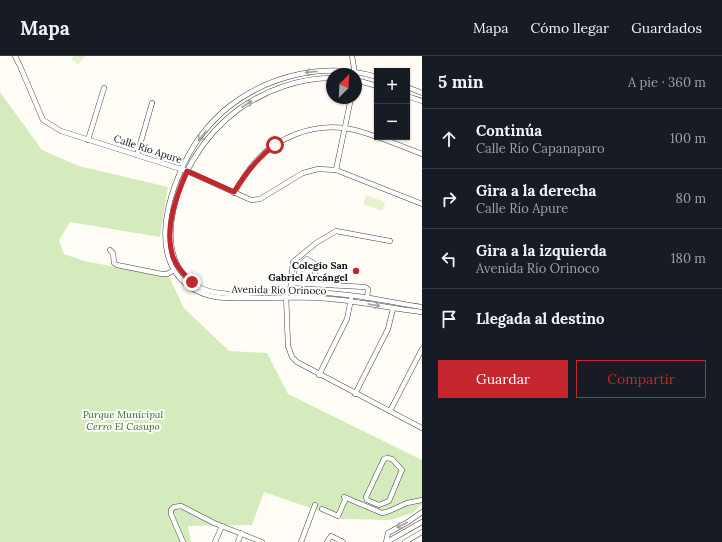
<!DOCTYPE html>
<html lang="es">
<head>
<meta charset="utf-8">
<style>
	:root { --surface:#171b24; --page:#242831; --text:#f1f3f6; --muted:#9ea1a6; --line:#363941; --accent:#c4262e }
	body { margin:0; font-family:Lora,serif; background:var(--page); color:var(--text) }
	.controls { position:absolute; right:12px; top:12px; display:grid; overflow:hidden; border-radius:0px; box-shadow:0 1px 3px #0004 }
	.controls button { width:36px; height:36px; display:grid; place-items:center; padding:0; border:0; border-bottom:1px solid var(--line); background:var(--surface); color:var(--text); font:20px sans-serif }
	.compass { position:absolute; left:326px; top:12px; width:36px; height:36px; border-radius:50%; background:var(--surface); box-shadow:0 1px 3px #0004; rotate:24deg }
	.stop { position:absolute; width:12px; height:12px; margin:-9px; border:3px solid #c4262e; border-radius:50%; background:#fff }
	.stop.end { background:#c4262e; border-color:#fff; box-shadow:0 1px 4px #0008 }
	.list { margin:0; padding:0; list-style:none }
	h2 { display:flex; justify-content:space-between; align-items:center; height:52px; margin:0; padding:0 16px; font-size:17px }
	h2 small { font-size:13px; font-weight:400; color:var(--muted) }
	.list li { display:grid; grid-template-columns:26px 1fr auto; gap:12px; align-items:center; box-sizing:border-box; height:60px; padding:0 16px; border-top:1px solid var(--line) }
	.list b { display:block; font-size:15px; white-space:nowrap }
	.list p { margin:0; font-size:13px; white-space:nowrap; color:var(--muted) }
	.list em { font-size:13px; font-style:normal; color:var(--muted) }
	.actions { display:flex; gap:8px; padding:12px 16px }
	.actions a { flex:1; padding:9px 0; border:1px solid var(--accent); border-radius:0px; text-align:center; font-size:14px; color:var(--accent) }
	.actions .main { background:var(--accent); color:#fff }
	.icon { flex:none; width:22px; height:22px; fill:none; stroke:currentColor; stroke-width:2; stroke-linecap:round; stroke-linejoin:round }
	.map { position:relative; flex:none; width:422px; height:486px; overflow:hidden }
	header { display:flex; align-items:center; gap:24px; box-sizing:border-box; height:56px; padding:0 20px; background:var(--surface); border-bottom:1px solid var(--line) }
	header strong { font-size:19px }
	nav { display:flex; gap:22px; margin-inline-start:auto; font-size:14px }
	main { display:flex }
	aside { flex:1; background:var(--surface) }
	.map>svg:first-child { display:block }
</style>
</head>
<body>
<header>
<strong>Mapa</strong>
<nav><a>Mapa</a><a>Cómo llegar</a><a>Guardados</a></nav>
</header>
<main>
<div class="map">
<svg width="422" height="486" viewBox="0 0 422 486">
	<rect width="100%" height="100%" fill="#fffdf5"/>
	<polygon fill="#d5ebbd" points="0,36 42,94 79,110 168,131 160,181 70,166 59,184 64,198 84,205 169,221 184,252 229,295 267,297 288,338 422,404 422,448 413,457 390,464 342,463 264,436 252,469 188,470 191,486 0,486"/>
	<g fill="#e6f2cf">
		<polygon points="74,0 85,0 78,9 71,3"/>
		<polygon points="366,139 385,146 382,155 363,148"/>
	</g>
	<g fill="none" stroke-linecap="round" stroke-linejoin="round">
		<g stroke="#444" stroke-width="5.5">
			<g id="minor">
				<polyline points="15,0 20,10 43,64 61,75 187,115 251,144 260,143 303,117 318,113 336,114 422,148"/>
				<polyline points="352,0 355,18"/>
				<path d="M377,21C328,6 272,18 231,49C219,58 208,70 199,82C172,121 140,206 197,235C214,244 234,242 253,242C276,242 298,241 320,242C354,244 388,252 422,256"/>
				<path d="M332,22C299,22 266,34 239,53C202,80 175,125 171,170C169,195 176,217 197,230C217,243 261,236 284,236C302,236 320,236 338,238C366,240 394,247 422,251"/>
				<polyline points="356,24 377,30"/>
				<polyline points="407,31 422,37"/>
				<polyline points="407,40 422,45"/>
				<polyline points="378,81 422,98"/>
				<polyline points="88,84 104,32"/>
				<polyline points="137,99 152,47"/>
				<polyline points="336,114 351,42"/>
				<path d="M234,137C241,125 248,114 257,104C278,81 313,68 344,72C355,73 366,77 377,81"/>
				<polyline points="110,194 113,197 114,207 117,209 162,218 167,218 174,214"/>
				<polyline points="291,227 365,231 368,233 367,242"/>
				<path d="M298,227C299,218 299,208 307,203L315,208V228"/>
				<polyline points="290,236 293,206 316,187 336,175 390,185"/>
				<polyline points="286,238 288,290 292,301 297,306 422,372"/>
				<polyline points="319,319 347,263 351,243"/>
				<polyline points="355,338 388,273 393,253"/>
				<polyline points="390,355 422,293"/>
				<polygon points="387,402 392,403 402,414 389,445 379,449 367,444 366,441 384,403"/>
				<polyline points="344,441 382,457 387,456 407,447 422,444"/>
				<polyline points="322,453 338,460 346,442"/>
				<polyline points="183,486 171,458 171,454 174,451 181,450 214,467 262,486"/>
				<polyline points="215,486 222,470"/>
				<polyline points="238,486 241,477"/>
				<polyline points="301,486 315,449"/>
				<polyline points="327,486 331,480 343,486"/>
				<polyline points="386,486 388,477 408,466 422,456"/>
				<polyline points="387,486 422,466"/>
				<polyline points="405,486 422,476"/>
			</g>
		</g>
		<use href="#minor" stroke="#fff" stroke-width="4.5"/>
	</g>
	<defs><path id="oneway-shaft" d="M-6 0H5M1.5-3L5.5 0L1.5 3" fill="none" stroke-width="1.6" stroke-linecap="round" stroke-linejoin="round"/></defs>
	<g stroke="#a0a0a0">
		<use href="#oneway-shaft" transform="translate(311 16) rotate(174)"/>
		<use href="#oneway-shaft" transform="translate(247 48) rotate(-33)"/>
		<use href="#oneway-shaft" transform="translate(202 80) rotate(128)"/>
		<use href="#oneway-shaft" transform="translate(374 249) rotate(10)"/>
		<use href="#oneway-shaft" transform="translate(402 469) rotate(152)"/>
	</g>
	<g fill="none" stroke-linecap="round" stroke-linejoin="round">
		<path stroke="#c4262e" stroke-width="5" d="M192,226C184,219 177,211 173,201C164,173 176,141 187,115L234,136C245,118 257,102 275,89"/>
	</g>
	<circle fill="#c4262e" stroke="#fff" stroke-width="1.5" cx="356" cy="215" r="4"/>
	<g text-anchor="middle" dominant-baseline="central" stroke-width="4" stroke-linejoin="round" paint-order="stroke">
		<g font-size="10" fill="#111" stroke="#fff">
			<text transform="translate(148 93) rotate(18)">Calle Río Apure</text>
			<text transform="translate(279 234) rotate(1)">Avenida Río Orinoco</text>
		</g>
		<g font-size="10" font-weight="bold" fill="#111" stroke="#fff" text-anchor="end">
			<text x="348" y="209">Colegio San<tspan x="348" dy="12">Gabriel Arcángel</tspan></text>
		</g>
		<g font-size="10" font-style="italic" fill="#2f6b1f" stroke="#fff">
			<text x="123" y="358">Parque Municipal<tspan x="123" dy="12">Cerro El Casupo</tspan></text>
		</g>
	</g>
</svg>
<div class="controls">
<button>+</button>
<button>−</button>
</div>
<svg class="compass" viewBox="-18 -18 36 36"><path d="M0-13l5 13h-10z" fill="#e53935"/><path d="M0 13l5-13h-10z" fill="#9ea1a6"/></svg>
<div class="stop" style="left:275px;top:89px"></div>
<div class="stop end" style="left:192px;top:226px"></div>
</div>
<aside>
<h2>5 min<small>A pie · 360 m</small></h2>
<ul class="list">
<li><svg class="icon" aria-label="ahead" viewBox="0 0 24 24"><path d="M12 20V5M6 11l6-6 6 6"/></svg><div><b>Continúa</b><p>Calle Río Capanaparo</p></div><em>100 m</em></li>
<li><svg class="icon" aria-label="right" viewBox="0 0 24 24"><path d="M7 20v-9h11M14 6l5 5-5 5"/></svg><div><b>Gira a la derecha</b><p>Calle Río Apure</p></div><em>80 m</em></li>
<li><svg class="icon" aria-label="left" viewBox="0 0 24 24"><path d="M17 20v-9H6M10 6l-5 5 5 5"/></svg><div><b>Gira a la izquierda</b><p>Avenida Río Orinoco</p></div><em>180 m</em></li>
<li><svg class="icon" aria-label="arrive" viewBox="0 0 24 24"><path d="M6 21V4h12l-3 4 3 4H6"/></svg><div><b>Llegada al destino</b></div></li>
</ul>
<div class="actions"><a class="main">Guardar</a><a>Compartir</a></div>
</aside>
</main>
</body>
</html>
